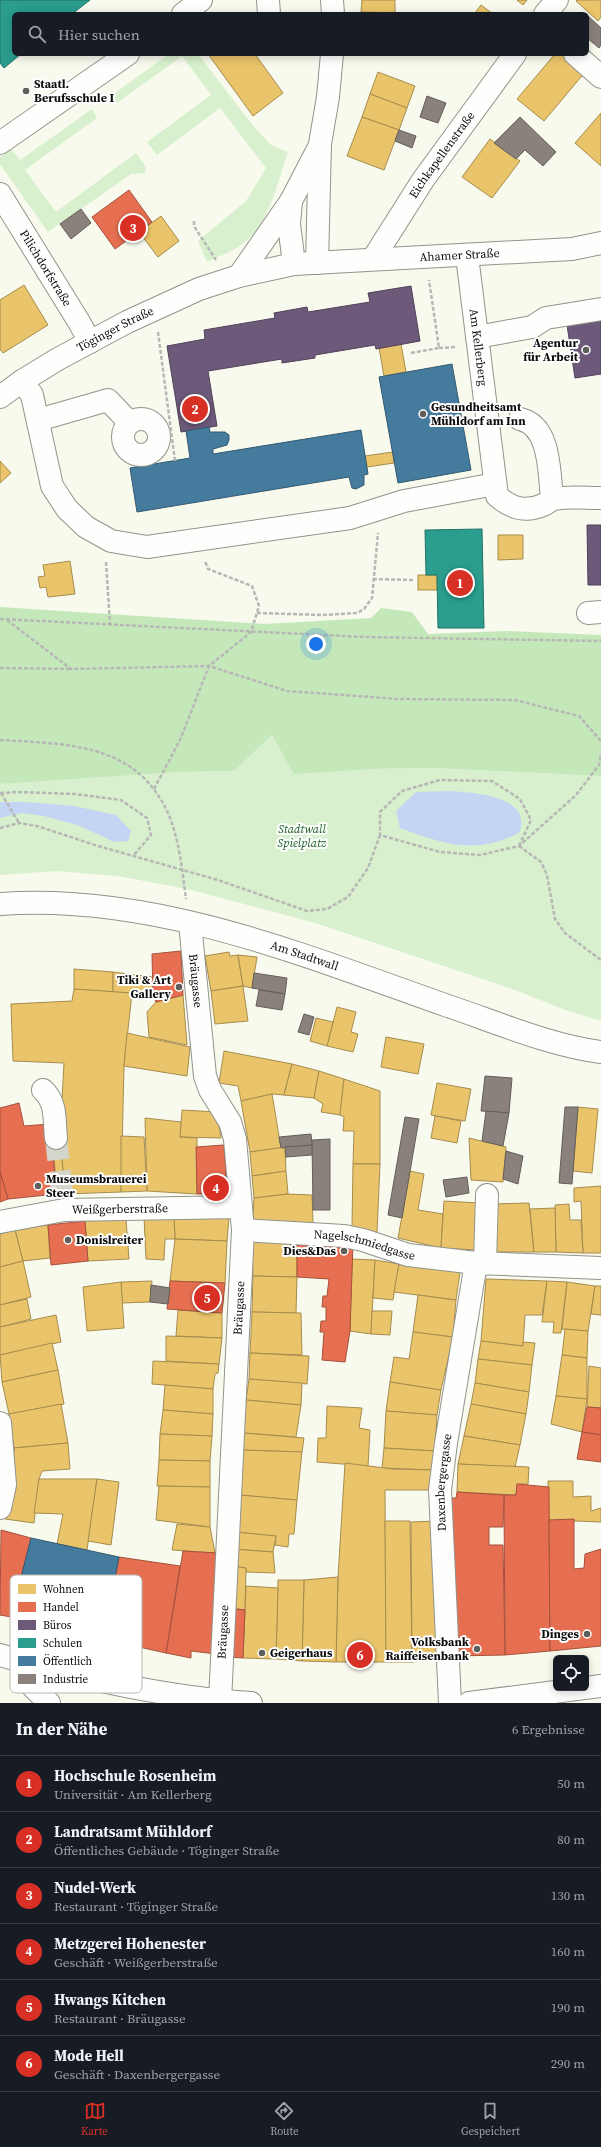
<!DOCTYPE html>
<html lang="de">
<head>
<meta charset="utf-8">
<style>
	:root { --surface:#171b24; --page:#242831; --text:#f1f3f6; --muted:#9ea1a6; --line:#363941; --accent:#d93025 }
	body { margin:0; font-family:"Source Serif 4",serif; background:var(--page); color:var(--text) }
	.controls { position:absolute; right:12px; bottom:12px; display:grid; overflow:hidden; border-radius:6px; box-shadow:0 2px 10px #0003 }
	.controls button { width:36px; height:36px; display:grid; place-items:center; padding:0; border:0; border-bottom:1px solid var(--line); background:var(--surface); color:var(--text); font:20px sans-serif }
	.you { position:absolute; left:316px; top:644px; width:14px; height:14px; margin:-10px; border:3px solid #fff; border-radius:50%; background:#1a73e8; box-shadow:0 0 0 6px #1a73e833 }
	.badge { display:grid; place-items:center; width:26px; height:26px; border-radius:50%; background:var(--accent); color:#fff; font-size:13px; font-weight:700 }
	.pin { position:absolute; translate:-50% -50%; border:2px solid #fff; box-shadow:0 1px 4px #0006 }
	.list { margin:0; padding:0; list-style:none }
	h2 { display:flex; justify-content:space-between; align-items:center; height:52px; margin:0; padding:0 16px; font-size:17px }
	h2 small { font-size:13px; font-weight:400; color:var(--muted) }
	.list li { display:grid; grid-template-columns:26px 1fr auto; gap:12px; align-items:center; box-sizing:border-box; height:56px; padding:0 16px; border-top:1px solid var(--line) }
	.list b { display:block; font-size:15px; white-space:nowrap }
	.list p { margin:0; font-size:13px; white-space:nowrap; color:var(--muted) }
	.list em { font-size:13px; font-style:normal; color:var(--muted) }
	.icon { flex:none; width:22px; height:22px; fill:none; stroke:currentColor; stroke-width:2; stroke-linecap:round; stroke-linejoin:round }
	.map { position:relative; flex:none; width:601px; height:1703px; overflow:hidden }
	.search { position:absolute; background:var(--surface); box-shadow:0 2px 10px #0003; left:12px; right:12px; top:12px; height:44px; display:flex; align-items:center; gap:10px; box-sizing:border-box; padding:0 14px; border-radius:6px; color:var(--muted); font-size:15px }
	.sheet { height:388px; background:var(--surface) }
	nav { display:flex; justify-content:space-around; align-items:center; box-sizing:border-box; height:56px; border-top:1px solid var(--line); background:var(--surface); font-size:11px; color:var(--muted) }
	nav a { display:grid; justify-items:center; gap:2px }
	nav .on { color:var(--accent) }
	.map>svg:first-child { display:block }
</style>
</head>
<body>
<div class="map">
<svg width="601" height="1703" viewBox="0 0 601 1703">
	<rect width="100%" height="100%" fill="#f8faed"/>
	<g fill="#d8f0cd">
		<path d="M169,54H198L254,127L271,145L288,152C277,184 269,228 238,247C229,253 217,257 207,262L198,241L246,201L266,168L220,108L157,155L147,142L211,95L182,56L117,103L112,95Z"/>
		<polygon points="92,109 97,118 25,170 56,212 136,153 146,167 145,173 131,174 48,232 0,164 0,157 11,149 20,160"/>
		<polygon points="272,735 372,769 431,768 601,776 601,1021 568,1011 515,990 315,923 192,890 118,876 57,871 0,875 0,784 181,772 234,771"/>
	</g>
	<polygon fill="#c5e8bb" points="0,607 264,624 371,618 381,608 412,612 428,634 506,631 601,635 601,776 431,768 372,769 294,774 272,735 234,771 181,772 0,784"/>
	<g fill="#c4d4f3">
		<path d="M451,791C476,793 531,796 520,832C478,856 443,844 400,828L396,811L416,792Z"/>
		<polygon points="0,802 24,802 74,806 116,815 131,831 128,841 115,842 77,825 44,816 22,813 0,818"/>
	</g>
	<g fill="#e9c46a" stroke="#a68c4e">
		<polygon points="362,0 395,0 395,13 361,12"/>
		<polygon points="517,0 527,0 523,5"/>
		<polygon points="577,0 601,0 601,17 598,21 576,1"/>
		<polygon points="481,5 493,14 474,14"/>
		<polygon points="208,54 255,54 283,93 253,116"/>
		<polygon points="555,54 566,54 586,71 544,121 517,99"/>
		<polygon points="378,72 415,86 407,108 370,94"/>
		<polygon points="370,94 407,108 399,130 362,117"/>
		<polygon points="601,113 601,166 575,143"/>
		<polygon points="362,117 399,130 384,170 347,156"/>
		<polygon points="490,139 520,161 492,198 462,177"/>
		<polygon points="161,216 179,241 158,257 139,232"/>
		<polygon points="24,285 48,325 3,353 0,349 0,300"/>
		<polygon points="401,344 406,372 384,376 379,348"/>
		<polygon points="393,452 394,463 367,467 365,456"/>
		<polygon points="0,461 11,473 0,483"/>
		<polygon points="498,535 523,535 523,559 498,560"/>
		<polygon points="70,561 75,594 48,597 46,587 40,588 38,577 45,576 43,565"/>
		<rect x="418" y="575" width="19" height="15"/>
		<polygon points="229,952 230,956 238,955 243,986 211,991 205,956"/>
		<polygon points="238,955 257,957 252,988 243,986"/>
		<polygon points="74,969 113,972 113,992 74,989"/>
		<polygon points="113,972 152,977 153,995 113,992"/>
		<polygon points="243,986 248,1021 215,1024 211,991"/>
		<polygon points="74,989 132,993 124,1066 121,1192 65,1194 60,1137 64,1063 13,1061 11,1004 72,1001"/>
		<polygon points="183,995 187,1045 149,1037 147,1012 156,1002"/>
		<polygon points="337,1007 356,1012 351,1032 358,1034 353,1052 327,1046"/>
		<polygon points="316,1018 333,1022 327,1046 310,1041"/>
		<polygon points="127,1033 190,1047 187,1076 124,1066"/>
		<polygon points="386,1037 424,1044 418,1074 381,1067"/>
		<polygon points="224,1051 292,1064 284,1095 272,1094 241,1101 238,1086 219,1083"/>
		<polygon points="292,1064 319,1071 314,1098 284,1095"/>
		<polygon points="319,1071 344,1079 340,1115 321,1112 323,1104 314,1098"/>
		<polygon points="344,1079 380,1091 380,1164 353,1164 354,1131 343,1131 344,1117 340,1115"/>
		<polygon points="437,1083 471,1089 465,1121 431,1115"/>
		<polygon points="272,1094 281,1148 250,1152 241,1101"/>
		<polygon points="578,1107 598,1109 592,1173 573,1171"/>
		<polygon points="182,1110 217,1112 221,1138 180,1137"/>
		<polygon points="435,1116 461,1121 457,1143 431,1138"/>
		<polygon points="145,1118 181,1122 180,1137 197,1138 197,1194 147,1191"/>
		<polygon points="121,1136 144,1137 147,1191 121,1192"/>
		<polygon points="60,1137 65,1194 57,1194 52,1138"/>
		<polygon points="469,1138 506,1147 503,1182 471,1180"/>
		<polygon points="285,1147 286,1171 252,1176 250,1152"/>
		<polygon points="353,1164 380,1164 377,1233 352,1227"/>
		<polygon points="286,1171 288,1194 254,1198 252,1176"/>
		<polygon points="410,1171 424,1174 418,1210 443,1214 441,1248 398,1238"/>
		<polygon points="601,1186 601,1253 583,1253 581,1201 574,1202 574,1188"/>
		<polygon points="288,1194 312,1195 313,1223 253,1220 254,1198"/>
		<polygon points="444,1201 479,1203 476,1250 441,1248"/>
		<polygon points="529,1203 534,1252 494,1252 493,1204"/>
		<polygon points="569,1204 570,1220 581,1220 583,1253 556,1252 555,1205"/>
		<polygon points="555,1208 556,1252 534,1252 530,1209"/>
		<polygon points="174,1216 229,1217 227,1241 175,1239"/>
		<polygon points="174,1216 175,1239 165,1239 164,1260 146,1259 144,1217"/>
		<polygon points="126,1219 129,1259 88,1261 85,1221"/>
		<polygon points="48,1225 50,1258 23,1261 15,1230"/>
		<polygon points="15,1230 23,1261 0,1267 0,1234"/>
		<polygon points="175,1239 227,1241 225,1283 170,1281"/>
		<polygon points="257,1240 297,1242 297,1277 253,1276 252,1244"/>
		<polygon points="352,1259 375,1260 371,1334 350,1331"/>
		<polygon points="375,1260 399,1264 393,1300 373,1298"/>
		<polygon points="23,1261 31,1297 0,1305 0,1267"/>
		<polygon points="399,1264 460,1272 456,1300 394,1292"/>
		<polygon points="253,1276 297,1277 296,1313 252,1312"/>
		<polygon points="486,1279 547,1281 542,1315 525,1315 523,1346 481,1341"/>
		<polygon points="152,1281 150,1302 122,1303 121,1282"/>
		<polygon points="547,1281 567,1282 561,1333 553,1333 554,1322 542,1322"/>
		<polygon points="121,1282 124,1328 87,1331 83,1287"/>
		<polygon points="567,1282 595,1286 588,1331 562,1329"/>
		<polygon points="595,1286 601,1286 601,1315 591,1314"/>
		<polygon points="418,1295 456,1300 453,1337 413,1332"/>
		<polygon points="27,1299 31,1319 0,1327 0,1305"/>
		<polygon points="178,1310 222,1313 222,1338 176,1336"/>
		<polygon points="372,1311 392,1311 390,1335 371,1334"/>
		<polygon points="252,1312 301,1313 302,1355 250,1353"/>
		<polygon points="56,1315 61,1342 0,1355 0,1327"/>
		<polygon points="565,1329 588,1331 587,1358 562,1355"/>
		<polygon points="413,1332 453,1337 441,1390 390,1382 394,1357 409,1359"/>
		<polygon points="166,1336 222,1338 219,1364 166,1361"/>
		<polygon points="481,1341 523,1346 523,1342 535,1343 532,1365 478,1359"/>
		<polygon points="52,1343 58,1370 2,1382 0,1355"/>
		<polygon points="250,1353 309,1356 307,1384 249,1379"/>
		<polygon points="562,1355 587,1358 587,1399 556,1396"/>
		<polygon points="478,1359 532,1365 529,1392 475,1383"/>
		<polygon points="153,1361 219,1364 218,1373 215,1374 213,1389 152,1384"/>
		<polygon points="589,1366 601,1368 601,1408 587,1407"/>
		<polygon points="58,1370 64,1404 9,1414 2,1382"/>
		<polygon points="249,1379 302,1383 301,1405 246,1400"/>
		<polygon points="390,1382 441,1390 437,1415 386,1411"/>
		<polygon points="475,1383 529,1392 526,1414 471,1404"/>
		<polygon points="165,1385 213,1389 213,1414 163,1410"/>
		<polygon points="556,1396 587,1399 582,1432 551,1424"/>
		<polygon points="246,1400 301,1405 296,1437 244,1433"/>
		<polygon points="61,1404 68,1443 14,1448 9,1414"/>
		<polygon points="471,1404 526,1414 520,1445 464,1436"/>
		<polygon points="327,1406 362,1408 359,1428 370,1430 368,1466 317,1462 318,1438 326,1438"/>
		<polygon points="163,1410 213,1414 212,1436 160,1434"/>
		<polygon points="386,1411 437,1415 435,1451 384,1448"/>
		<polygon points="244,1433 304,1438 302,1452 242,1450"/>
		<polygon points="160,1434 212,1436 210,1461 159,1460"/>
		<polygon points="464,1436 520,1445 515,1467 458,1464"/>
		<polygon points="68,1443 70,1469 42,1471 39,1479 34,1523 5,1519 13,1482 14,1448"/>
		<polygon points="384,1448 435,1451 433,1470 382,1468"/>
		<polygon points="242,1450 302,1452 297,1500 239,1495"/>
		<polygon points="159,1460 210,1461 210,1487 157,1486"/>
		<polygon points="345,1463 393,1469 433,1470 433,1490 385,1490 386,1662 336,1662 338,1577"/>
		<polygon points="458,1464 529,1467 528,1484 517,1484 516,1495 457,1492"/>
		<polygon points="39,1479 97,1479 87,1550 57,1544 63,1514 34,1513"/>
		<polygon points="97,1479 119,1482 111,1545 88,1541"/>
		<polygon points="548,1481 573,1481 573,1497 591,1496 591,1511 601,1508 601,1522 549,1520"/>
		<polygon points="159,1486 210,1487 210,1527 156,1520"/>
		<polygon points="239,1495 297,1500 294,1534 289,1534 288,1547 275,1545 276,1536 235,1532"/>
		<polygon points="385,1521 410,1521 412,1662 386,1662"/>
		<polygon points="436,1521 438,1659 412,1662 411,1522"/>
		<polygon points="177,1524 210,1527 215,1553 172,1550"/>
		<polygon points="235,1532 276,1536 273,1552 232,1549"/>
		<polygon points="232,1549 273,1552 275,1573 246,1572 246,1568 231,1566"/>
		<polygon points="231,1566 246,1568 245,1610 229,1608"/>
		<polygon points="338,1577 336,1662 302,1661 304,1580"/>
		<polygon points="278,1580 304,1580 302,1661 276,1659"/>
		<polygon points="246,1586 278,1588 276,1659 243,1658"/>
	</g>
	<g fill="#e76f51" stroke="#a5513c">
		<polygon points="129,190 152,222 115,249 92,217"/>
		<polygon points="181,951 183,995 156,1002 153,995 152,954"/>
		<polygon points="19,1103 24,1126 50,1124 57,1194 8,1199 0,1172 0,1108"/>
		<polygon points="224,1145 227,1188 221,1194 197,1194 196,1147"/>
		<polygon points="0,1172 8,1199 0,1202"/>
		<polygon points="85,1221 88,1261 51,1265 48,1225"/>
		<polygon points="297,1242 353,1243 350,1331 345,1362 322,1360 324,1332 320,1332 321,1321 326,1321 326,1307 322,1307 323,1296 327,1296 329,1279 297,1277"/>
		<polygon points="170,1281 225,1283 222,1313 167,1309"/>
		<polygon points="587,1407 601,1408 601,1435 582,1432"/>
		<polygon points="582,1432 601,1435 601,1462 577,1459"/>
		<polygon points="517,1484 549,1487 550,1651 505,1655 504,1495 516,1495"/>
		<polygon points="457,1492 504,1495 503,1527 489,1527 489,1545 503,1545 505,1655 453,1656 447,1498 456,1498"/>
		<polygon points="574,1519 574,1569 584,1568 585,1554 601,1549 601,1646 550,1651 549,1520"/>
		<polygon points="1,1530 31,1538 11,1617 0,1615"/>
		<polygon points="183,1551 218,1553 216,1654 191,1651 191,1658 166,1653"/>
		<polygon points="119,1557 180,1566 166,1653 103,1639"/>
		<polygon points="229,1608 245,1610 243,1658 228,1657"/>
	</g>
	<g fill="#6d597a" stroke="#504259">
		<polygon points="411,286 420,341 376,349 375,345 315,355 315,358 282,363 282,359 208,371 217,426 181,432 167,346 205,339 204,330 275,318 274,313 307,307 308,312 370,302 368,293"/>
		<polygon points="601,320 601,374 575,378 567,325"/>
		<polygon points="587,525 601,525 601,585 588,585"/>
	</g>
	<g fill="#2a9d8f" stroke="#217167">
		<polygon points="0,0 90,0 72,14 14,14 14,54 21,54 4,68 0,63"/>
		<polygon points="482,529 484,628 438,628 437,575 426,575 425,530"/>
	</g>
	<g fill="#457b9d" stroke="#345971">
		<polygon points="452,364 471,470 398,483 379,377"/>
		<polygon points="209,427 210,432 225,432 229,435 229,440 227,445 213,449 213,454 361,430 368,474 364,475 364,485 356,489 352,488 349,477 137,512 130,468 190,458 186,431"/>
		<polygon points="31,1538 119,1557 103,1639 11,1617"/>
	</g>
	<g fill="#8a817c" stroke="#645e5a">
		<polygon points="587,15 601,28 601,45 599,48 587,38"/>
		<polygon points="427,96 446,103 438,123 420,117"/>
		<polygon points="520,117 556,152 543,166 525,150 516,159 494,143"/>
		<polygon points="399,130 416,136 412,148 395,141"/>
		<polygon points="81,209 91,223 71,239 60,224"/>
		<polygon points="254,973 287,978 285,994 252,988"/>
		<polygon points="259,990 285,994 282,1010 256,1006"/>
		<polygon points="304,1014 314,1017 309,1035 298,1032"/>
		<polygon points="485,1076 512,1078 509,1113 481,1111"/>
		<polygon points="565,1107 578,1107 572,1184 559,1183"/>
		<polygon points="486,1111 509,1113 503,1146 482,1141"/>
		<polygon points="405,1117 419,1119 402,1218 388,1215"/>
		<polygon points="311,1134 312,1145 281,1148 279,1137"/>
		<polygon points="330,1139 330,1210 313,1210 312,1140"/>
		<polygon points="312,1145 312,1155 286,1157 285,1147"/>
		<polygon points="506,1151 523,1156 518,1184 503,1179"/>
		<polygon points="467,1177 469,1193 446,1197 443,1180"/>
		<polygon points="151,1285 170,1288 168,1304 150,1302"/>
	</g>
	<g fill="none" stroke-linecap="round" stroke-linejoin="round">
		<polyline stroke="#d4d6cb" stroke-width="22" stroke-dasharray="22 11" stroke-linecap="butt" points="56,1138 62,1194"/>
		<g stroke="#92938d" stroke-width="24">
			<g id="minor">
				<polyline points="268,0 269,14"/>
				<polyline points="332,0 333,14"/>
				<polyline points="183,14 201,0"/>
				<polyline points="545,14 557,0"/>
				<polyline points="575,54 601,77"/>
				<polyline points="0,143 128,54"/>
				<path id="s1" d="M0,194L79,322L90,342"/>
				<polyline points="291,201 289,224 294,264"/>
				<path id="s2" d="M467,256L497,496C511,508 525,513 543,505C547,504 550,499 554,499C568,496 586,498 601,498"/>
				<path id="s3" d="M373,259L423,180L515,54"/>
				<polyline points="317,263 320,144 328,97 332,54"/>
				<polyline points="239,276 291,201 318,149"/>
				<polyline points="477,337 532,327 546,318 601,309"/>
				<polyline points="22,381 32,395 52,486 67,509 86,527 111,541 147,547 350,518 404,501 495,484"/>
				<path id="s4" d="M0,397L22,381L58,359L127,322L199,289L239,276L294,264L572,249L601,243"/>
				<circle cx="141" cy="437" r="18"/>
				<path d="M520,419C551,426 549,473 552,499"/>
				<polyline points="38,420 108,400 129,422"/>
				<polyline points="588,613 601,612"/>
				<path id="s5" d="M0,904C153,893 303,955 445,1005C496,1022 548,1045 601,1052"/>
				<path id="s6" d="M190,923L205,1076L210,1090L230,1122L235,1139L243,1230L220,1701"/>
				<path d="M43,1090C57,1103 54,1120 56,1138"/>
				<path id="s7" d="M0,1222L64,1210L241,1207"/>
				<path id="s8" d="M243,1230L344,1236L363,1240L408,1255L476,1263L601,1268"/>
				<polyline points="485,1264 487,1195"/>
				<polyline points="0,1423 5,1485 0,1508"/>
				<path d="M0,1655C77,1678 171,1698 251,1703"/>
				<polyline points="28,1664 33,1687 49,1703"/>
				<path id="s9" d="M450,1703L440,1490L446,1443L476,1263"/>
				<polyline points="469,1703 601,1686"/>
			</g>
		</g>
		<g stroke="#b7b7b5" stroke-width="2.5" stroke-dasharray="4 2" stroke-linecap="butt">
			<polyline points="194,221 194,226 216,260"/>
			<polyline points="158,332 175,461"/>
			<polyline points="439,348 457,347"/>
			<polyline points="411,353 439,348 429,280"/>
			<polyline points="106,562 110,624"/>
			<polyline points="373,579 413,580"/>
			<polyline points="257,613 323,615 357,613 364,609 372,598 378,533"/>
			<polyline points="0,619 364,637 601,641"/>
			<polyline points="7,620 71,669 209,666 287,691 399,699 515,700 579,716 601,741"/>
			<polyline points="0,668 70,669"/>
			<path d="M0,740C63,744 132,742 165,807C179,834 182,869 186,899"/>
			<polyline points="154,789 180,740 209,666 251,632 259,606 252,586 208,569 205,561"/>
			<polyline points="0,793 18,792 74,794 121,800 147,818 151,835 133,856"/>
			<polyline points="1,793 19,823"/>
			<polyline points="0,828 19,823 37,826 98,846 218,880 307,911 327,909 348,897 368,868 380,835"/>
			<polyline points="519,846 531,820 520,799 492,781 440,780 402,791 380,812 380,835 440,852 480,855 519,846 576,795 599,765 601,754"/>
			<polyline points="519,846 541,862 547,875 555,919 565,933 601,960"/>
		</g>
		<use href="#minor" stroke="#fefefc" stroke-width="22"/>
	</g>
	<g fill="#5e5f5a" stroke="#fff" stroke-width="1.5">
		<circle cx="26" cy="91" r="4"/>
		<circle cx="586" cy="350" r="4"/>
		<circle cx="423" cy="414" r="4"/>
		<circle cx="179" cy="987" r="4"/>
		<circle cx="38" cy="1186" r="4"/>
		<circle cx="68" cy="1240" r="4"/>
		<circle cx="344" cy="1251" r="4"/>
		<circle cx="587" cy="1634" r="4"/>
		<circle cx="477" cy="1649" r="4"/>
		<circle cx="262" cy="1653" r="4"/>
	</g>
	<g text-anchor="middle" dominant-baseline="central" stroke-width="4" stroke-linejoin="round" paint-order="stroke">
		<g font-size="12" font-weight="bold" fill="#0b0b0b" stroke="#fff" text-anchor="start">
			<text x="34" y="84">Staatl.<tspan x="34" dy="14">Berufsschule I</tspan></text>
			<text x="578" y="343" text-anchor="end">Agentur<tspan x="578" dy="14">für Arbeit</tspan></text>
			<text x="431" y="407">Gesundheitsamt<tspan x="431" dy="14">Mühldorf am Inn</tspan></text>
			<text x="171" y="980" text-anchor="end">Tiki &amp; Art<tspan x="171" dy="14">Gallery</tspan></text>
			<text x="46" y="1179">Museumsbrauerei<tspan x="46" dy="14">Steer</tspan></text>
			<text x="76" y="1240">Donislreiter</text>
			<text x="336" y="1251" text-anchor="end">Dies&amp;Das</text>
			<text x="579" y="1634" text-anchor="end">Dinges</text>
			<text x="469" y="1642" text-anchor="end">Volksbank<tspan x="469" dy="14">Raiffeisenbank</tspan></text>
			<text x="270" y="1653">Geigerhaus</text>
		</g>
		<g font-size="12" fill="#0b0b0b" stroke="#fff">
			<text stroke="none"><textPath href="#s3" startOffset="125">Eichkapellenstraße</textPath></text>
			<text stroke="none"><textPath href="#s4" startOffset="491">Ahamer Straße</textPath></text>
			<text stroke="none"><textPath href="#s1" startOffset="87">Pilichdorfstraße</textPath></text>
			<text stroke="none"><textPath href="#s4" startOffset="134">Töginger Straße</textPath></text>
			<text stroke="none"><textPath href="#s2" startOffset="92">Am Kellerberg</textPath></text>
			<text stroke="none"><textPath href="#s5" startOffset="311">Am Stadtwall</textPath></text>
			<text stroke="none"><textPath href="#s6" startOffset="58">Bräugasse</textPath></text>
			<text stroke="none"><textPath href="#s7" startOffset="121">Weißgerberstraße</textPath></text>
			<text stroke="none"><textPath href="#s8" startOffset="123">Nagelschmiedgasse</textPath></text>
			<text transform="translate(239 1308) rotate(-87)">Bräugasse</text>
			<text stroke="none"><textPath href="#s9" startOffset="221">Daxenbergergasse</textPath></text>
			<text transform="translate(223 1632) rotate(-87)">Bräugasse</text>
		</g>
		<g font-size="12" font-style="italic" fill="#1c6224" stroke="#fff">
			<text x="302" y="829">Stadtwall<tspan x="302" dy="14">Spielplatz</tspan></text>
		</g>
	</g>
	<rect x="10" y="1575" width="132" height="118" rx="6" fill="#fff" stroke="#b6b6b6" stroke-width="1"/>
	<rect x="18" y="1584" width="18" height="10" fill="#e9c46a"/>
	<rect x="18" y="1602" width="18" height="10" fill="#e76f51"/>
	<rect x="18" y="1620" width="18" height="10" fill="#6d597a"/>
	<rect x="18" y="1638" width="18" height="10" fill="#2a9d8f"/>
	<rect x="18" y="1656" width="18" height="10" fill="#457b9d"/>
	<rect x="18" y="1674" width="18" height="10" fill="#8a817c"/>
	<g font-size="11" fill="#0b0b0b">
		<text x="43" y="1593">Wohnen</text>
		<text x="43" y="1611">Handel</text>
		<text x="43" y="1629">Büros</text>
		<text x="43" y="1647">Schulen</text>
		<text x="43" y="1665">Öffentlich</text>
		<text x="43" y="1683">Industrie</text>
	</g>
</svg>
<div class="controls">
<button><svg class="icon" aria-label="locate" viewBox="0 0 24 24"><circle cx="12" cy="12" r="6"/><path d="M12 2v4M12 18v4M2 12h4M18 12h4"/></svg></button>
</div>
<div class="you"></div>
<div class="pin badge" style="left:460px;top:583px">1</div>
<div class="pin badge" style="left:195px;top:409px">2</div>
<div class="pin badge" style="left:133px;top:228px">3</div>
<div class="pin badge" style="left:216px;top:1188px">4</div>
<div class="pin badge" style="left:207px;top:1298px">5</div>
<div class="pin badge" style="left:360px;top:1655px">6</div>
<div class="search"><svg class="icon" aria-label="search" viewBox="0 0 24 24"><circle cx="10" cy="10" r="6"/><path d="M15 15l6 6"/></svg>Hier suchen</div>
</div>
<section class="sheet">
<h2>In der Nähe<small>6 Ergebnisse</small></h2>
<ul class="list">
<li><span class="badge">1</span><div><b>Hochschule Rosenheim</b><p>Universität · Am Kellerberg</p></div><em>50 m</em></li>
<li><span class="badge">2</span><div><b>Landratsamt Mühldorf</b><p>Öffentliches Gebäude · Töginger Straße</p></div><em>80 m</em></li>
<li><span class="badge">3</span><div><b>Nudel-Werk</b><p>Restaurant · Töginger Straße</p></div><em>130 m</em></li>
<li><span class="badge">4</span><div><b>Metzgerei Hohenester</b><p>Geschäft · Weißgerberstraße</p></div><em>160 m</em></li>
<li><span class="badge">5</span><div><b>Hwangs Kitchen</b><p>Restaurant · Bräugasse</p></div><em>190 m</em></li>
<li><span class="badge">6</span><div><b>Mode Hell</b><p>Geschäft · Daxenbergergasse</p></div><em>290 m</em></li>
</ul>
</section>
<nav>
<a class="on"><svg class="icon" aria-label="map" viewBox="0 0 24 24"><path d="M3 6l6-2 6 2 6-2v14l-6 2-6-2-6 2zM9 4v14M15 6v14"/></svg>Karte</a>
<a><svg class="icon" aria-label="directions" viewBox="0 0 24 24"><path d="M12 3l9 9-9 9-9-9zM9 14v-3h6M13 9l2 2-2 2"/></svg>Route</a>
<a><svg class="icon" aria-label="saved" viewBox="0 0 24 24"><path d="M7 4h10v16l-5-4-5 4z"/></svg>Gespeichert</a>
</nav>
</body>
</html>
